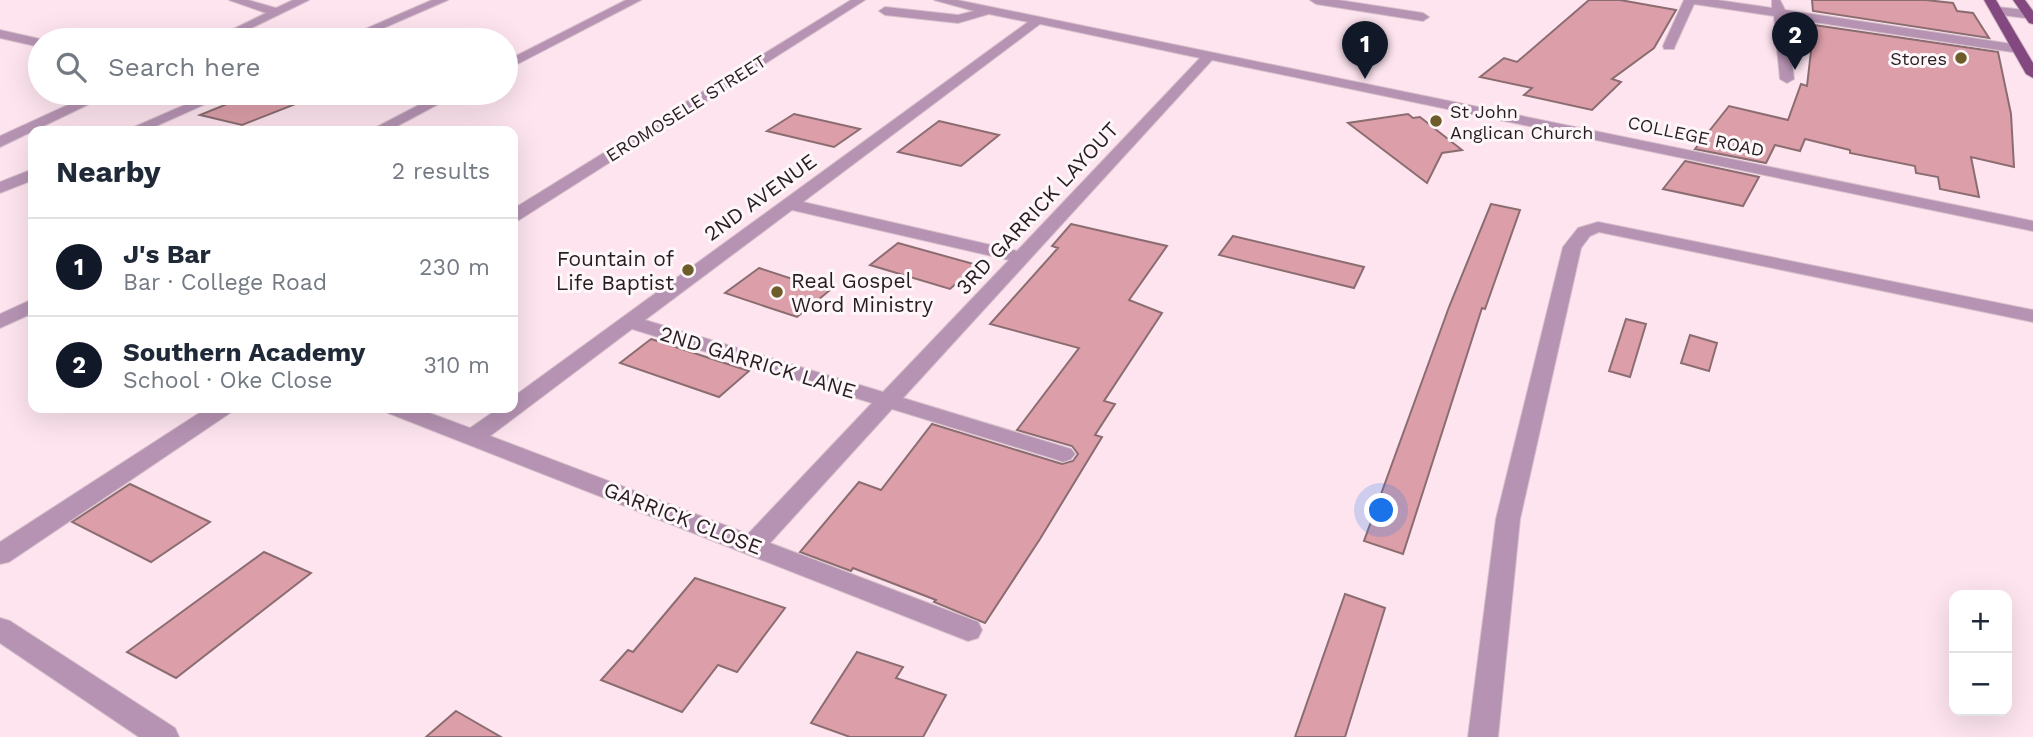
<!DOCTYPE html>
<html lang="en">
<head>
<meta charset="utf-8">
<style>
	:root { --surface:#fff; --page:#f2f2f3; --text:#1f2937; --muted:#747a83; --line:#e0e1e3; --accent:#111827 }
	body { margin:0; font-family:"Work Sans",sans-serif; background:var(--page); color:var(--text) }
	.controls { position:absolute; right:21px; bottom:21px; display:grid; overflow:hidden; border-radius:14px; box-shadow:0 7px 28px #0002 }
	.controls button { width:63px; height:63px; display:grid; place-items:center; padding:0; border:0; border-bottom:2px solid var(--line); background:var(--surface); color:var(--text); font:35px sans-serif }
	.you { position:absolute; left:1382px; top:511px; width:24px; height:24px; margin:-18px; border:5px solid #fff; border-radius:50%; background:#1a73e8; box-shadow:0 0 0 10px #1a73e833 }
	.badge { display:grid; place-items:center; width:46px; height:46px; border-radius:50%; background:var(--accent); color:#fff; font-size:23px; font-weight:700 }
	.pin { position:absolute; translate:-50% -58px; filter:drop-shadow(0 2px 4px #0008) }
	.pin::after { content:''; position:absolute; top:37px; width:24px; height:21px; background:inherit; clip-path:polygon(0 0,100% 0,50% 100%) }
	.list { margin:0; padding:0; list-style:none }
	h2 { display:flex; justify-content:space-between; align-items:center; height:91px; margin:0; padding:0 28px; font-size:30px }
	h2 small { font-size:23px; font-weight:400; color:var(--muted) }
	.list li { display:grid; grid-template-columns:46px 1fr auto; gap:21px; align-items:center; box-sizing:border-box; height:98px; padding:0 28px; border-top:2px solid var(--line) }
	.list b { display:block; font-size:26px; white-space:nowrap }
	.list p { margin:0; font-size:23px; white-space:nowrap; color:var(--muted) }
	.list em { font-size:23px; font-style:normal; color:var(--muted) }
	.icon { flex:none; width:38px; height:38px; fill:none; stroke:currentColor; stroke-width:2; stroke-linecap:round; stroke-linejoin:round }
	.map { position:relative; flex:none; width:2033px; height:737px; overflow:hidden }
	.search { position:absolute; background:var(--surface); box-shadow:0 7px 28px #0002; left:28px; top:28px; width:490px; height:77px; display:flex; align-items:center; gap:18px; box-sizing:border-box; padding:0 24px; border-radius:38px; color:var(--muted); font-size:26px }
	.panel { position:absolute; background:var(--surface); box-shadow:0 7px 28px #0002; left:28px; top:126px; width:490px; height:287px; border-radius:14px }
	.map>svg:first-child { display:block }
</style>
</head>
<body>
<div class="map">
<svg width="2033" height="737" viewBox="0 0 2033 737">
	<rect width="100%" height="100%" fill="#fde4ef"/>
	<g fill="#dc9fa9" stroke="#8b6d71" stroke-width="2">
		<polygon points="1589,0 1620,0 1676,10 1654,48 1612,79 1621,82 1592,110 1524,95 1532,88 1480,77 1504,58 1517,62"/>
		<polygon points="1812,0 1926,0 1953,3 1957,11 1973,13 1989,38 1813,11"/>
		<polygon points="1814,25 1998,52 2011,114 2014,167 1971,157 1979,197 1940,189 1938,177 1916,173 1915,166 1850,153 1850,150 1805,139 1800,151 1775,145 1766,163 1695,149 1729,106 1788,120 1801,84 1807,86"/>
		<polygon points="254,93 321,93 321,94 242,125 200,115"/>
		<polygon points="794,114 860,129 834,147 767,131"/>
		<polygon points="1408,114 1413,118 1420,117 1462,150 1442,153 1427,183 1348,123"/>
		<polygon points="939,121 999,135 961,166 898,152"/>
		<polygon points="1685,161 1759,177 1743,206 1663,189"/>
		<polygon points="1491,204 1520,210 1485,309 1482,308 1403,554 1364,541 1449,307"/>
		<polygon points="1071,224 1167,246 1129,300 1162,313 1104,401 1115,404 1095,435 1102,437 1040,539 985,623 934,602 936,600 853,568 851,571 800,552 859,482 881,490 932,424 1062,464 1073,461 1078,454 1072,446 1017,430 1079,348 990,324 1058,248 1052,246"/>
		<polygon points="1233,236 1364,267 1354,288 1219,255"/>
		<polygon points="898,243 977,265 950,289 870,265"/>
		<polygon points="759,268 829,291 797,317 725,293"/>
		<polygon points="1626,319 1646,324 1630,377 1609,371"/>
		<polygon points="1690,335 1717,343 1709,371 1681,363"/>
		<polygon points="651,339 749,371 719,397 620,363"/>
		<polygon points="130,484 210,522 151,562 72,522"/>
		<polygon points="264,552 311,573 176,678 127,652"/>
		<polygon points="695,578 785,608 737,672 718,665 682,712 601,680 628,650 633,652"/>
		<polygon points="1345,594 1385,608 1345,737 1295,737"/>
		<polygon points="857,652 903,667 896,678 946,695 923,737 850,737 811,723"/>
		<polygon points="456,711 501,737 426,737"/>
	</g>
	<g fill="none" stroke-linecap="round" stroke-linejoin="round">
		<g stroke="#d6c0ca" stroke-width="2">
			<g id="minor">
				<polygon points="229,0 248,0 276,8 293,0 309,0 227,40 211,40 266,13"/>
				<polygon points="432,0 448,0 356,40 340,40"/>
				<polygon points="626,0 641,0 506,70 506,61"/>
				<polygon points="851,0 865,0 519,220 513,221 513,209"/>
				<path d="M934,0H957L2033,221V231L1212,60L903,398L1071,449L1075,454L1071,459L1063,462L1055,459L892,409L770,543L978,622L982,630L978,638L968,641L388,413L385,408H416L470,428L499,408H513V397L1028,22L989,14L958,23L885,15L879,11L885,7L958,15L974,11ZM1040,24L1200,58L1017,251L803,202ZM792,210L1009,260L883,392L645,320ZM632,329L872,403L748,534L490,436Z"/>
				<polygon points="1310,0 1338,0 1423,13 1429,17 1423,21 1316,4"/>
				<polygon points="1684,0 1717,0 1772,8 1772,0 1780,0 1785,10 2019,45 2025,49 2019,53 1787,18 1794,79 1787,83 1780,79 1774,16 1694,4 1675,46 1674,49 1664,49 1663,46"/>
				<polygon points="1998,7 2033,11 2033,19 1994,14 1992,11"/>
				<polygon points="0,30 40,39 44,40 40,40 40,47 0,38"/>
				<polygon points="94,93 112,93 0,147 0,136"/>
				<polygon points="212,93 230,93 145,131 125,131"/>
				<polygon points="442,93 459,93 388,131 369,131"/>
				<polygon points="33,169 33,180 0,193 0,182"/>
				<polygon points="1598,222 2033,310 2033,322 1599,232 1590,236 1581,248 1520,519 1498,737 1468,737 1496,519 1563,247 1578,228"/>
				<polygon points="33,299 33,313 0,328 0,314"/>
				<polygon points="207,408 233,408 230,413 9,562 0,564 0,542"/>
				<polygon points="0,618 10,621 175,728 179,737 139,737 0,643"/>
			</g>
		</g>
		<g stroke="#d6c0ca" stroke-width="2">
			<g id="major">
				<polygon points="1984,0 1996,0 2033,63 2033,78 2026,74"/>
				<polygon points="2013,0 2025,0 2033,11 2033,24 2029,23"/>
			</g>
		</g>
		<use href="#minor" fill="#b693b3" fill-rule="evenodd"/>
		<use href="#major" fill="#844881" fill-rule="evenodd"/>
	</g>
	<g fill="#6f5c2b" stroke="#fef7fa" stroke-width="2.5">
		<circle cx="1961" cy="58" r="7"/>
		<circle cx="1436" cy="121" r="7"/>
		<circle cx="688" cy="270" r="7"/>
		<circle cx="777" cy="292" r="7"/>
	</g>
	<g text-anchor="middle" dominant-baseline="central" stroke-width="6" stroke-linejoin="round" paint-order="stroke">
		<g font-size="18" fill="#271c21" stroke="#fef7fa" text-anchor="end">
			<text x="1947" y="58">Stores</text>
			<text x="1450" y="111" text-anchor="start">St John<tspan x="1450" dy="21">Anglican Church</tspan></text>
		</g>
		<g font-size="18" fill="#271c21" stroke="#fef7fa">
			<text transform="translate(686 108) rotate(-32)">EROMOSELE STREET</text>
			<text transform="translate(1696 136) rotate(12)">COLLEGE ROAD</text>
		</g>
		<g font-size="21" fill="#271c21" stroke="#fef7fa">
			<text transform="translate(760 197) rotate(-36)">2ND AVENUE</text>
			<text transform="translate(1037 208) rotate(-47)">3RD GARRICK LAYOUT</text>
			<text transform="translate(758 362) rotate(17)">2ND GARRICK LANE</text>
			<text transform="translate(683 518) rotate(21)">GARRICK CLOSE</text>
		</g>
		<g font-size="21" fill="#271c21" stroke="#fef7fa" text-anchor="end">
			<text x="674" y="258">Fountain of<tspan x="674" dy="24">Life Baptist</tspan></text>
			<text x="791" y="280" text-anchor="start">Real Gospel<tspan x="791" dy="24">Word Ministry</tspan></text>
		</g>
	</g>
</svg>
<div class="controls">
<button>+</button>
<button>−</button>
</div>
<div class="you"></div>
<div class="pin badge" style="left:1365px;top:79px">1</div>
<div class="pin badge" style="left:1795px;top:70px">2</div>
<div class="search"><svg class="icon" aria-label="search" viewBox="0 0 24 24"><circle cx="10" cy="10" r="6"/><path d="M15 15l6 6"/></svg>Search here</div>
<section class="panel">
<h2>Nearby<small>2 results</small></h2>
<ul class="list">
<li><span class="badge">1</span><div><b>J's Bar</b><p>Bar · College Road</p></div><em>230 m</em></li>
<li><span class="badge">2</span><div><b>Southern Academy</b><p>School · Oke Close</p></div><em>310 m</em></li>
</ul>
</section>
</div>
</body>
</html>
